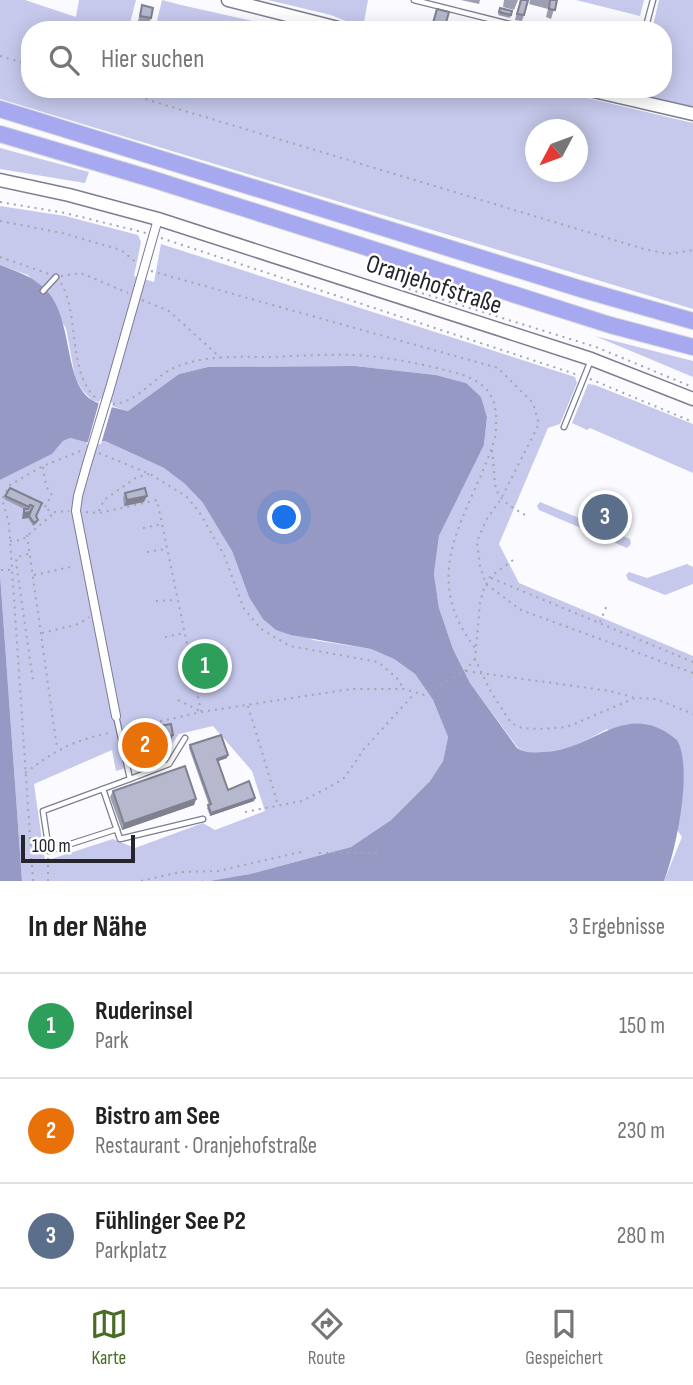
<!DOCTYPE html>
<html lang="de">
<head>
<meta charset="utf-8">
<style>
	:root { --surface:#fff; --page:#f6f6f6; --text:#222; --muted:#767676; --line:#e0e0e0; --accent:#486c24 }
	body { margin:0; font-family:"Sofia Sans Condensed",sans-serif; background:var(--page); color:var(--text) }
	.compass { position:absolute; left:525px; top:119px; width:63px; height:63px; border-radius:50%; background:var(--surface); box-shadow:0 4px 18px #0003; rotate:229deg }
	.scale { position:absolute; left:21px; bottom:18px; width:114px; box-sizing:border-box; padding-left:7px; border:4px solid #24252d; border-top:0; font-size:19px; line-height:24px; white-space:nowrap; color:#24252d; -webkit-text-stroke:5px #fff; paint-order:stroke }
	.you { position:absolute; left:285px; top:518px; width:24px; height:24px; margin:-18px; border:5px solid #fff; border-radius:50%; background:#1a73e8; box-shadow:0 0 0 10px #1a73e833 }
	.badge { display:grid; place-items:center; width:46px; height:46px; border-radius:50%; background:var(--accent); color:#fff; font-size:23px; font-weight:700 }
	.pin { position:absolute; translate:-50% -50%; border:4px solid #fff; box-shadow:0 2px 7px #0006 }
	.list { margin:0; padding:0; list-style:none }
	h2 { display:flex; justify-content:space-between; align-items:center; height:91px; margin:0; padding:0 28px; font-size:30px }
	h2 small { font-size:23px; font-weight:400; color:var(--muted) }
	.list li { display:grid; grid-template-columns:46px 1fr auto; gap:21px; align-items:center; box-sizing:border-box; height:105px; padding:0 28px; border-top:2px solid var(--line) }
	.list b { display:block; font-size:26px; white-space:nowrap }
	.list p { margin:0; font-size:23px; white-space:nowrap; color:var(--muted) }
	.list em { font-size:23px; font-style:normal; color:var(--muted) }
	.icon { flex:none; width:38px; height:38px; fill:none; stroke:currentColor; stroke-width:2; stroke-linecap:round; stroke-linejoin:round }
	.map { position:relative; flex:none; width:693px; height:881px; overflow:hidden }
	.search { position:absolute; background:var(--surface); box-shadow:0 4px 18px #0003; left:21px; right:21px; top:21px; height:77px; display:flex; align-items:center; gap:18px; box-sizing:border-box; padding:0 24px; border-radius:28px; color:var(--muted); font-size:26px }
	.sheet { height:406px; background:var(--surface) }
	nav { display:flex; justify-content:space-around; align-items:center; box-sizing:border-box; height:98px; border-top:2px solid var(--line); background:var(--surface); font-size:19px; color:var(--muted) }
	nav a { display:grid; justify-items:center; gap:4px }
	nav .on { color:var(--accent) }
	.map>svg:first-child { display:block }
</style>
</head>
<body>
<div class="map">
<svg width="693" height="881" viewBox="0 0 693 881">
	<rect width="100%" height="100%" fill="#fafaff"/>
	<g fill="#c6c9eb" fill-rule="evenodd">
		<path d="M0,0H25L76,17L79,0H136L130,23L155,29L162,0L181,5L293,30H30V89H549L693,123V309L0,99ZM536,130H578V172H536Z"/>
		<polygon points="268,0 368,0 363,28 331,15"/>
		<polygon points="576,0 644,0 640,16"/>
		<polygon points="659,0 693,0 693,108 636,95 637,89 663,89 663,30 652,30"/>
		<polygon points="0,148 89,172 85,183 0,169"/>
		<path d="M0,206L65,216L138,235L141,242L134,276L154,282L161,244L575,377L577,383L560,424L548,428L499,544L519,583L693,656V881H664L682,837L607,729C583,742 545,765 518,748L470,683L453,649L439,608L434,574L439,536L484,445L487,417L481,398L466,383L436,375L355,366L208,367L179,374L128,411L92,400L82,390L75,377L66,328L28,275L0,265Z"/>
		<polygon points="595,336 693,361 693,377"/>
		<polygon points="588,384 595,385 693,424 693,473 590,428 587,430 572,423"/>
		<path d="M70,438L85,442L105,441L164,468L185,484L203,503L218,526L232,551L249,597L313,640L371,649L394,659L415,674L433,700L448,737L443,761L430,781L391,820L351,847L250,874L209,881H22L0,574V480L52,454L63,441ZM213,726L252,771L265,811L215,830L203,823L135,848L113,839L45,861L34,784L112,750L116,771L163,756L179,734Z"/>
		<polygon points="540,502 630,539 631,544 627,548 539,510 537,506"/>
		<polygon points="687,564 693,567 693,584 665,595 628,580 626,575 629,572 647,578"/>
	</g>
	<g fill="#9699c3">
		<path d="M0,265C16,271 31,276 43,287C75,315 62,382 92,400C101,406 117,408 128,411L179,374L208,367L355,366L436,375L466,383L481,397L487,417L484,445L439,536L434,574L439,608L453,649L470,683L517,748C526,753 532,753 543,752C594,751 626,697 677,740C693,767 677,848 664,881H209L250,874L351,847L391,820L430,781L443,761L448,737L433,700L415,674L394,659L371,649L291,635L276,630L263,619L249,597L232,551L203,503L185,484L164,468L105,441L85,442L70,438L63,441L52,454L0,480Z"/>
		<polygon points="0,574 22,881 0,881"/>
	</g>
	<polygon fill="#fafaff" points="100,399 113,403 101,444 87,445"/>
	<g fill="none" stroke-linecap="round" stroke-linejoin="round">
		<g stroke="#7c7e92" stroke-width="7">
			<g id="lane">
				<polyline points="414,0 533,30"/>
				<polyline points="645,30 653,0"/>
				<polyline points="43,291 56,277"/>
				<polyline points="564,427 591,360"/>
				<polyline points="116,716 130,779 169,764 185,738"/>
				<polyline points="103,789 120,839 203,819"/>
				<polyline points="117,829 49,851 43,811 130,779"/>
			</g>
		</g>
		<g stroke="#7c7e92" stroke-width="10">
			<g id="street">
				<polyline points="110,388 158,219"/>
				<polyline points="87,464 78,496 76,511 116,716"/>
			</g>
		</g>
		<g stroke="#7c7e92" stroke-width="15">
			<g id="secondary">
				<polyline points="228,0 346,30"/>
				<polyline points="585,89 693,114"/>
				<polyline points="0,180 69,195 158,219 591,359 693,399"/>
			</g>
		</g>
		<g stroke="#d8d8d9" stroke-width="18">
			<g id="highway">
				<polyline points="0,109 581,289 693,321"/>
				<polyline points="0,134 152,179 610,325 693,347"/>
			</g>
		</g>
		<g stroke="#a5a5ab" stroke-width="2" stroke-dasharray="2 5" stroke-linecap="butt">
			<polyline points="0,56 30,65"/>
			<polyline points="112,89 644,249 668,254 693,250"/>
			<polyline points="0,202 65,213 146,233"/>
			<polyline points="0,221 62,233 121,250 137,263"/>
			<polyline points="161,238 578,375"/>
			<polyline points="0,257 52,275"/>
			<polyline points="151,271 498,368 533,403 539,424 501,499 486,520 477,542 480,566 486,584 521,610 693,673"/>
			<polyline points="61,276 81,273 128,293"/>
			<path d="M61,283C80,315 67,374 97,399"/>
			<polyline points="402,287 596,347 690,386"/>
			<polyline points="142,300 169,311 221,358"/>
			<polyline points="590,379 693,422"/>
			<path d="M113,404C141,402 155,373 181,365C209,355 242,357 271,357C298,356 325,354 351,355C381,356 412,362 441,369C456,373 473,376 485,388C498,400 497,421 495,438C471,515 415,571 476,649"/>
			<path d="M492,450C497,490 488,495 527,516"/>
			<polyline points="99,453 150,474 186,496 198,510 224,555 244,609 261,629 290,646 378,662 396,677 404,689"/>
			<polyline points="43,467 46,486 52,495 44,508 54,512 69,511"/>
			<polyline points="99,511 104,500 137,477 149,474"/>
			<polyline points="86,512 99,513 157,500 201,711"/>
			<polyline points="143,528 162,524"/>
			<polyline points="27,535 57,748"/>
			<polyline points="10,541 22,540 54,513"/>
			<polyline points="147,552 166,549"/>
			<polyline points="28,554 17,557 16,562 33,681"/>
			<polyline points="513,560 490,577 483,591 480,603 475,659 491,692 511,723 522,728 539,729 567,727 635,698 656,699 693,714"/>
			<polyline points="1,570 10,570"/>
			<polyline points="34,575 70,567"/>
			<polyline points="491,578 693,662"/>
			<polyline points="156,601 177,600"/>
			<polyline points="600,622 607,605"/>
			<polyline points="42,633 79,624 89,617"/>
			<polyline points="165,637 185,633"/>
			<polyline points="466,671 610,691 633,697"/>
			<polyline points="178,700 200,711"/>
			<polyline points="248,706 278,805"/>
			<polyline points="126,729 201,712 351,689 404,689 424,695 465,671 475,659"/>
			<path d="M25,773C59,748 72,741 113,732"/>
			<polyline points="245,812 302,801 335,784 345,777 364,749 414,694"/>
			<polyline points="319,853 380,853"/>
			<polyline points="48,858 48,881"/>
			<polyline points="33,881 9,524 2,499 10,485 43,466 83,450"/>
			<polyline points="141,881 180,872 218,871 305,851"/>
			<polyline points="202,881 203,881"/>
		</g>
		<use href="#lane" stroke="#fff" stroke-width="4.5"/>
		<use href="#street" stroke="#fff" stroke-width="8"/>
		<use href="#secondary" stroke="#fff" stroke-width="12"/>
		<use href="#highway" stroke="#a6a9ef" stroke-width="16"/>
		<g stroke="#7c7e92" stroke-width="10" stroke-linecap="butt">
			<polyline id="street-bridge" points="87,464 110,388"/>
		</g>
		<use href="#street-bridge" stroke="#fff" stroke-width="8"/>
	</g>
	<g fill="#9d9eb0">
		<polygon points="461,0 480,0 479,4"/>
		<polygon points="504,0 518,0 514,10 503,7"/>
		<polygon points="520,0 529,0 522,21 515,20"/>
		<polygon points="530,0 557,0 551,19 546,17 548,9 529,4"/>
		<polygon points="142,5 151,18 149,24 138,21"/>
		<polygon points="500,8 511,15 510,18 498,15"/>
		<polygon points="10,488 38,520 37,523 33,526 28,518 22,519 22,515 24,509 4,499"/>
		<polygon points="125,493 144,502 124,506 123,498"/>
		<polygon points="140,730 173,735 171,741 151,745 150,755 142,757 138,736"/>
		<polygon points="190,745 227,758 218,761 228,790 255,798 254,801 210,816 207,808 209,805 189,748"/>
		<polygon points="113,791 196,799 194,805 122,830 110,797"/>
	</g>
	<g fill="#7f8190">
		<polygon points="147,496 144,502 124,506 127,500"/>
		<polygon points="31,512 28,518 22,519 24,513"/>
		<polygon points="173,735 171,741 148,745 150,739"/>
		<polygon points="152,749 150,755 142,757 144,751"/>
		<polygon points="228,755 227,758 216,762 217,759"/>
		<polygon points="255,798 254,801 210,816 211,813"/>
		<polygon points="196,799 194,805 122,830 124,824"/>
	</g>
	<g fill="#b6b8cd" stroke="#7f8190" stroke-width="2">
		<polygon points="521,0 528,0 524,15 517,14"/>
		<polygon points="550,0 557,0 555,10 549,9"/>
		<polygon points="142,5 153,8 151,18 140,16"/>
		<polygon points="500,8 512,11 511,15 499,12"/>
		<polygon points="437,9 449,12 444,30 431,30"/>
		<polygon points="399,23 425,30 409,30 398,27"/>
		<polygon points="10,488 42,503 36,516 38,520 34,523 29,516 33,506 30,505 29,507 5,496"/>
		<polygon points="145,488 147,496 127,500 125,493"/>
		<polygon points="30,505 33,506 30,512 24,513 24,509 28,509"/>
		<polygon points="171,724 173,735 150,739 152,749 144,751 140,730"/>
		<polygon points="221,735 228,755 217,759 228,790 249,781 255,798 211,813 208,805 211,804 190,745"/>
		<polygon points="185,766 196,799 124,824 113,791"/>
	</g>
	<g text-anchor="middle" dominant-baseline="central" stroke-width="5" stroke-linejoin="round" paint-order="stroke">
		<g font-size="26" fill="#24252d" stroke="#fff">
			<text transform="translate(434 285) rotate(18)">Oranjehofstraße</text>
		</g>
	</g>
</svg>
<svg class="compass" viewBox="-18 -18 36 36"><path d="M0-13l5 13h-10z" fill="#e53935"/><path d="M0 13l5-13h-10z" fill="#767676"/></svg>
<div class="scale">100 m</div>
<div class="you"></div>
<div class="pin badge" style="left:205px;top:666px;background:#2e9e5b">1</div>
<div class="pin badge" style="left:145px;top:745px;background:#e8710a">2</div>
<div class="pin badge" style="left:605px;top:517px;background:#5c6f8a">3</div>
<div class="search"><svg class="icon" aria-label="search" viewBox="0 0 24 24"><circle cx="10" cy="10" r="6"/><path d="M15 15l6 6"/></svg>Hier suchen</div>
</div>
<section class="sheet">
<h2>In der Nähe<small>3 Ergebnisse</small></h2>
<ul class="list">
<li><span class="badge" style="background:#2e9e5b">1</span><div><b>Ruderinsel</b><p>Park</p></div><em>150 m</em></li>
<li><span class="badge" style="background:#e8710a">2</span><div><b>Bistro am See</b><p>Restaurant · Oranjehofstraße</p></div><em>230 m</em></li>
<li><span class="badge" style="background:#5c6f8a">3</span><div><b>Fühlinger See P2</b><p>Parkplatz</p></div><em>280 m</em></li>
</ul>
</section>
<nav>
<a class="on"><svg class="icon" aria-label="map" viewBox="0 0 24 24"><path d="M3 6l6-2 6 2 6-2v14l-6 2-6-2-6 2zM9 4v14M15 6v14"/></svg>Karte</a>
<a><svg class="icon" aria-label="directions" viewBox="0 0 24 24"><path d="M12 3l9 9-9 9-9-9zM9 14v-3h6M13 9l2 2-2 2"/></svg>Route</a>
<a><svg class="icon" aria-label="saved" viewBox="0 0 24 24"><path d="M7 4h10v16l-5-4-5 4z"/></svg>Gespeichert</a>
</nav>
</body>
</html>
